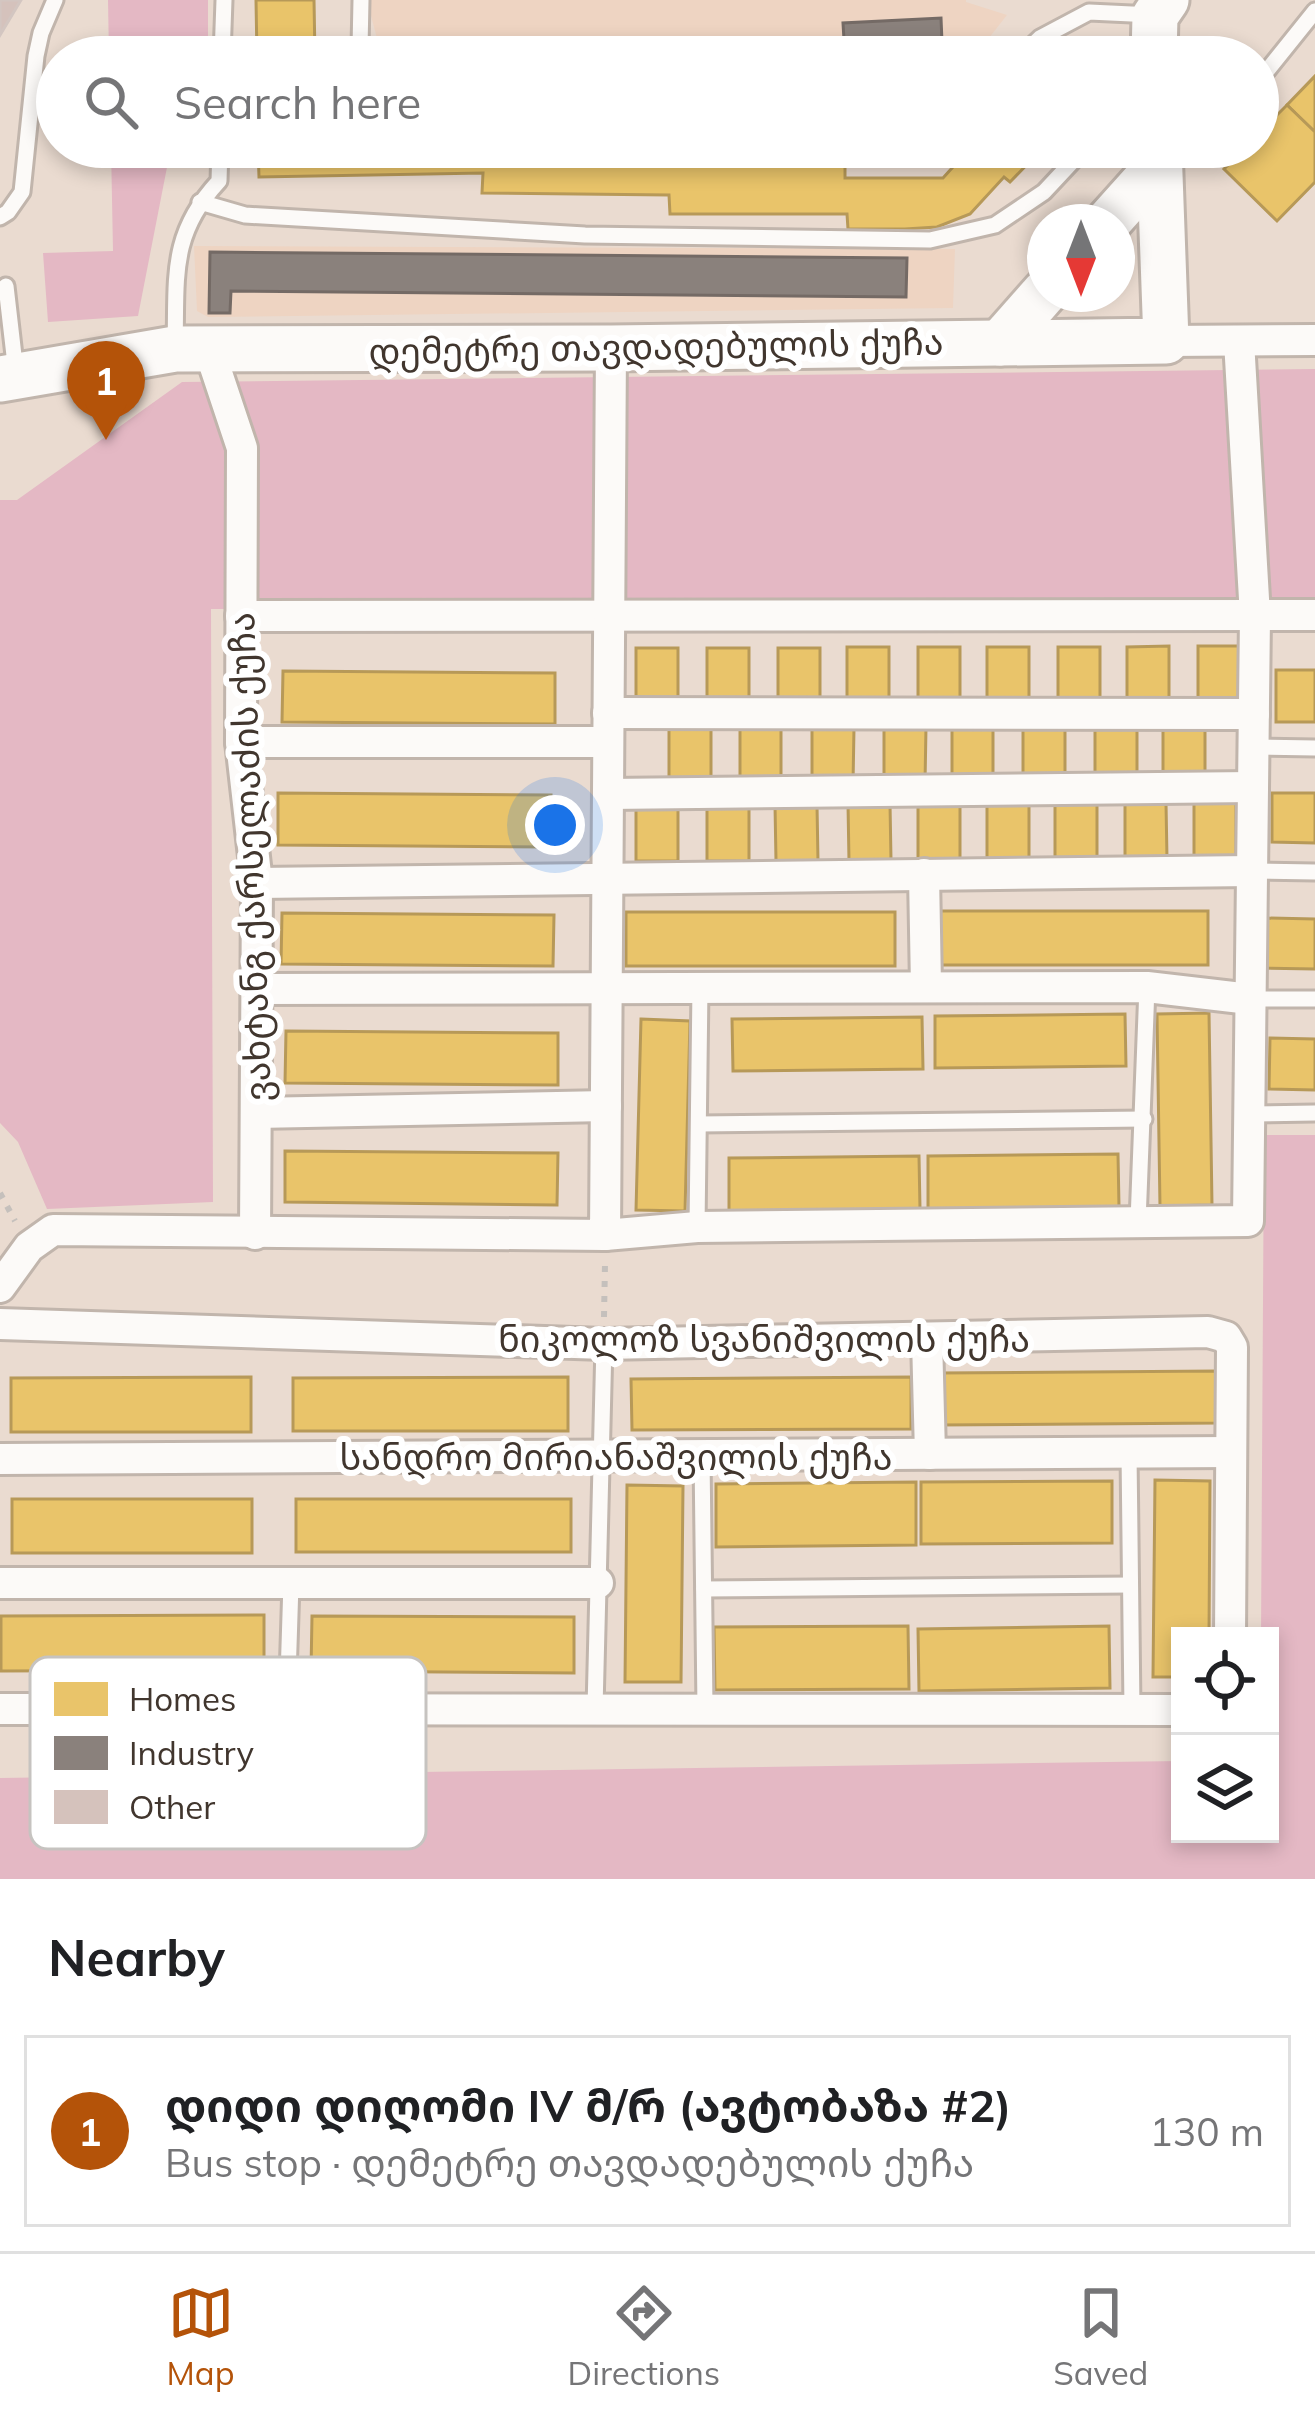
<!DOCTYPE html>
<html lang="en">
<head>
<meta charset="utf-8">
<style>
	:root { --surface:#fff; --page:#f6f6f6; --text:#202124; --muted:#757577; --line:#e0e0e0; --accent:#b45309 }
	body { margin:0; font-family:Mulish,"Noto Sans Georgian",sans-serif; background:var(--page); color:var(--text) }
	.controls { position:absolute; right:36px; bottom:36px; display:grid; overflow:hidden; border-radius:0px; box-shadow:0 6px 18px #0003 }
	.controls button { width:108px; height:108px; display:grid; place-items:center; padding:0; border:0; border-bottom:3px solid var(--line); background:var(--surface); color:var(--text); font:60px sans-serif }
	.compass { position:absolute; left:1027px; top:204px; width:108px; height:108px; border-radius:50%; background:var(--surface); box-shadow:0 6px 18px #0003; rotate:180deg }
	.you { position:absolute; left:555px; top:825px; width:42px; height:42px; margin:-30px; border:9px solid #fff; border-radius:50%; background:#1a73e8; box-shadow:0 0 0 18px #1a73e833 }
	.badge { display:grid; place-items:center; width:78px; height:78px; border-radius:50%; background:var(--accent); color:#fff; font-size:39px; font-weight:700 }
	.pin { position:absolute; translate:-50% -99px; filter:drop-shadow(0 3px 6px #0008) }
	.pin::after { content:''; position:absolute; top:63px; width:42px; height:36px; background:inherit; clip-path:polygon(0 0,100% 0,50% 100%) }
	.list { margin:0; padding:0; list-style:none }
	h2 { display:flex; justify-content:space-between; align-items:center; height:156px; margin:0; padding:0 48px; font-size:51px }
	h2 small { font-size:39px; font-weight:400; color:var(--muted) }
	.list li { display:grid; grid-template-columns:78px 1fr auto; gap:36px; align-items:center; box-sizing:border-box; height:192px; margin:0 24px 24px; padding:0 24px; border:3px solid var(--line); border-radius:0px }
	.list b { display:block; font-size:45px; white-space:nowrap }
	.list p { margin:0; font-size:39px; white-space:nowrap; color:var(--muted) }
	.list em { font-size:39px; font-style:normal; color:var(--muted) }
	.icon { flex:none; width:66px; height:66px; fill:none; stroke:currentColor; stroke-width:2; stroke-linecap:round; stroke-linejoin:round }
	.map { position:relative; flex:none; width:1315px; height:1879px; overflow:hidden }
	.search { position:absolute; background:var(--surface); box-shadow:0 6px 18px #0003; left:36px; right:36px; top:36px; height:132px; display:flex; align-items:center; gap:30px; box-sizing:border-box; padding:0 42px; border-radius:66px; color:var(--muted); font-size:45px }
	.sheet { height:372px; background:var(--surface) }
	nav { display:flex; justify-content:space-around; align-items:center; box-sizing:border-box; height:168px; border-top:3px solid var(--line); background:var(--surface); font-size:33px; color:var(--muted) }
	nav a { display:grid; justify-items:center; gap:6px }
	nav .on { color:var(--accent) }
	.map>svg:first-child { display:block }
</style>
</head>
<body>
<div class="map">
<svg width="1315" height="1879" viewBox="0 0 1315 1879">
	<rect width="100%" height="100%" fill="#eadbd0"/>
	<g fill="#eed4c2">
		<polygon points="371,0 966,0 966,2 1007,15 974,57 493,57 379,46 369,8"/>
		<polygon points="194,246 955,249 953,308 208,317 197,311"/>
	</g>
	<g fill="#e4b8c4">
		<polygon points="108,0 208,0 208,57 109,57"/>
		<polygon points="111,147 180,147 169,157 138,316 48,322 43,253 113,251"/>
		<polygon points="1315,369 1315,609 211,609 213,1202 47,1209 18,1142 0,1123 0,500 17,500 182,382"/>
		<polygon points="1264,1135 1315,1135 1315,1879 0,1879 0,1778 1180,1761 1180,1834 1270,1834 1270,1636 1261,1636"/>
	</g>
	<g fill="#e9c46a" stroke="#b79958" stroke-width="3">
		<polygon points="256,0 314,0 315,57 257,57"/>
		<polygon points="1315,76 1315,132 1287,105"/>
		<polygon points="1287,105 1315,132 1315,182 1277,221 1224,169 1246,147 1258,147 1258,134"/>
		<polygon points="258,147 670,147 670,160 845,161 845,178 943,178 971,147 1044,147 1010,182 1004,177 970,214 937,227 905,229 848,229 847,214 670,214 669,195 482,193 483,173 259,177"/>
		<polygon points="1169,646 1169,702 1127,702 1127,647"/>
		<rect x="1198" y="646" width="42" height="56"/>
		<rect x="847" y="647" width="42" height="56"/>
		<rect x="918" y="647" width="42" height="56"/>
		<rect x="987" y="647" width="42" height="56"/>
		<rect x="1058" y="647" width="42" height="56"/>
		<rect x="636" y="648" width="42" height="57"/>
		<rect x="707" y="648" width="42" height="56"/>
		<rect x="778" y="648" width="42" height="56"/>
		<rect x="1276" y="670" width="39" height="52"/>
		<polygon points="283,671 555,673 555,724 282,722"/>
		<rect x="1023" y="726" width="42" height="57"/>
		<rect x="1095" y="726" width="42" height="56"/>
		<rect x="1163" y="726" width="42" height="56"/>
		<polygon points="812,727 854,728 853,784 812,784"/>
		<polygon points="884,727 926,727 925,783 884,783"/>
		<rect x="952" y="727" width="41" height="56"/>
		<rect x="669" y="728" width="42" height="56"/>
		<rect x="740" y="728" width="41" height="56"/>
		<polygon points="278,793 551,795 550,847 278,845"/>
		<polygon points="1272,793 1315,793 1315,843 1272,842"/>
		<polygon points="1125,803 1166,803 1167,859 1125,860"/>
		<rect x="1194" y="803" width="42" height="56"/>
		<polygon points="848,804 890,804 891,860 849,861"/>
		<rect x="918" y="804" width="42" height="56"/>
		<rect x="987" y="804" width="42" height="56"/>
		<rect x="1055" y="804" width="42" height="56"/>
		<rect x="636" y="805" width="42" height="56"/>
		<rect x="707" y="805" width="42" height="56"/>
		<polygon points="775,805 817,805 818,861 776,861"/>
		<rect x="939" y="911" width="269" height="54"/>
		<rect x="626" y="912" width="269" height="54"/>
		<polygon points="282,913 554,915 553,966 281,964"/>
		<polygon points="1264,918 1315,919 1315,969 1263,968"/>
		<polygon points="1209,1013 1212,1205 1160,1206 1157,1014"/>
		<polygon points="1125,1014 1126,1066 935,1068 935,1016"/>
		<polygon points="922,1017 923,1069 733,1071 732,1019"/>
		<polygon points="641,1019 690,1021 685,1211 636,1210"/>
		<polygon points="286,1031 558,1033 558,1085 285,1083"/>
		<polygon points="1270,1038 1315,1039 1315,1090 1269,1089"/>
		<polygon points="285,1151 558,1153 557,1205 285,1202"/>
		<polygon points="1118,1154 1119,1207 928,1209 928,1156"/>
		<polygon points="919,1156 920,1209 729,1211 729,1158"/>
		<polygon points="1217,1371 1218,1423 938,1425 938,1373"/>
		<polygon points="251,1377 251,1432 11,1432 11,1378"/>
		<polygon points="568,1377 568,1431 293,1431 293,1378"/>
		<polygon points="911,1377 911,1429 632,1430 631,1379"/>
		<polygon points="1155,1480 1210,1481 1209,1636 1180,1636 1180,1677 1153,1677"/>
		<polygon points="1112,1481 1112,1543 921,1544 921,1482"/>
		<polygon points="916,1482 916,1545 716,1547 716,1484"/>
		<polygon points="627,1485 683,1486 681,1682 625,1682"/>
		<rect x="12" y="1499" width="240" height="54"/>
		<rect x="296" y="1499" width="275" height="53"/>
		<polygon points="264,1615 264,1670 1,1671 1,1616"/>
		<polygon points="312,1616 574,1617 574,1673 311,1671"/>
		<polygon points="908,1626 909,1689 715,1690 714,1627"/>
		<polygon points="1109,1626 1110,1688 919,1691 918,1629"/>
	</g>
	<g fill="#8a817c" stroke="#746a65" stroke-width="3">
		<polygon points="941,18 942,42 962,41 962,57 845,57 843,23"/>
		<polygon points="210,252 907,258 906,297 231,291 230,313 209,313"/>
	</g>
	<polygon fill="#d5c2bc" stroke="#d3c6c1" stroke-width="3" points="0,0 21,0 0,35"/>
	<g fill="none" stroke-linecap="round" stroke-linejoin="round">
		<g stroke="#c1b5ac" stroke-width="21">
			<g id="lane">
				<polyline points="361,0 360,48 367,57"/>
				<polyline points="222,57 224,0"/>
				<polyline points="1020,57 1040,38 1089,12 1153,15"/>
				<polyline points="1258,82 1315,11"/>
				<polyline points="200,202 245,215 585,235 930,240 995,225 1044,192 1086,147"/>
				<polyline points="0,217 8,212 22,192 36,56 41,33 55,0"/>
				<polyline points="6,286 16,373"/>
				<path d="M175,346C177,277 169,235 219,181L220,147"/>
				<polyline points="1253,747 1315,748"/>
				<polyline points="1252,871 1315,872"/>
				<polyline points="1250,999 1315,999"/>
				<polyline points="1249,1114 1315,1113"/>
				<polyline points="699,1124 1144,1119"/>
				<polyline points="1138,1222 1147,987"/>
				<polyline points="697,1227 700,987"/>
				<polyline points="1129,1453 1132,1709"/>
				<polyline points="702,1455 705,1708"/>
				<polyline points="704,1589 1130,1585"/>
				<polyline points="287,1709 291,1583"/>
				<polyline points="595,1709 604,1344"/>
			</g>
		</g>
		<g stroke="#c1b5ac" stroke-width="36">
			<g id="street">
				<polyline points="1166,341 1315,340"/>
				<polyline points="209,349 242,448 241,742 257,883 255,1234"/>
				<polyline points="241,616 1315,615"/>
				<polyline points="608,713 1254,714"/>
				<polyline points="241,742 608,742"/>
				<polyline points="608,794 1253,787"/>
				<polyline points="924,874 926,987"/>
				<polyline points="257,883 1252,871"/>
				<polyline points="256,989 1147,987 1250,999"/>
				<polyline points="256,1113 606,1106"/>
				<polyline points="605,1235 697,1227 1248,1221 1255,616 1239,341"/>
				<polyline points="0,1287 29,1247 53,1230 605,1235 611,348"/>
				<polyline points="0,1324 604,1344 1208,1332 1226,1337 1232,1347 1230,1636"/>
				<polyline points="927,1338 930,1454"/>
				<polyline points="0,1459 1231,1452"/>
				<polyline points="0,1583 598,1583"/>
				<polyline points="0,1709 1180,1710"/>
			</g>
		</g>
		<g stroke="#c1b5ac" stroke-width="51">
			<g id="secondary">
				<polyline points="1154,57 1155,16 1166,0"/>
				<polyline points="1108,222 1160,164"/>
				<polyline points="1000,343 1045,292"/>
				<polyline points="0,379 175,349 611,348 1166,341 1159,147"/>
			</g>
		</g>
		<g stroke="#c5c0bc" stroke-width="6" stroke-dasharray="6 9" stroke-linecap="butt">
			<polyline points="0,1193 15,1221"/>
			<polyline points="604,1317 605,1264"/>
		</g>
		<use href="#lane" stroke="#fcfaf8" stroke-width="15"/>
		<use href="#street" stroke="#fcfaf8" stroke-width="30"/>
		<use href="#secondary" stroke="#fcfaf8" stroke-width="45"/>
	</g>
	<g text-anchor="middle" dominant-baseline="central" stroke-width="12" stroke-linejoin="round" paint-order="stroke">
		<g font-size="36" fill="#41362e" stroke="#fff">
			<text transform="translate(656 346) rotate(-1)">დემეტრე თავდადებულის ქუჩა</text>
			<text transform="translate(249 857) rotate(-92)">ვახტანგ ქარსელაძის ქუჩა</text>
			<text x="764" y="1338">ნიკოლოზ სვანიშვილის ქუჩა</text>
			<text x="616" y="1456">სანდრო მირიანაშვილის ქუჩა</text>
		</g>
	</g>
	<rect x="30" y="1657" width="396" height="192" rx="18" fill="#fff" stroke="#c6c3c0" stroke-width="3"/>
	<rect x="54" y="1682" width="54" height="34" fill="#e9c46a"/>
	<rect x="54" y="1736" width="54" height="34" fill="#8a817c"/>
	<rect x="54" y="1790" width="54" height="34" fill="#d5c2bc"/>
	<g font-size="33" fill="#41362e">
		<text x="129" y="1711">Homes</text>
		<text x="129" y="1765">Industry</text>
		<text x="129" y="1819">Other</text>
	</g>
</svg>
<div class="controls">
<button><svg class="icon" aria-label="locate" viewBox="0 0 24 24"><circle cx="12" cy="12" r="6"/><path d="M12 2v4M12 18v4M2 12h4M18 12h4"/></svg></button>
<button><svg class="icon" aria-label="layers" viewBox="0 0 24 24"><path d="M12 4l9 5-9 5-9-5zM3 14l9 5 9-5"/></svg></button>
</div>
<svg class="compass" viewBox="-18 -18 36 36"><path d="M0-13l5 13h-10z" fill="#e53935"/><path d="M0 13l5-13h-10z" fill="#757577"/></svg>
<div class="you"></div>
<div class="pin badge" style="left:106px;top:440px">1</div>
<div class="search"><svg class="icon" aria-label="search" viewBox="0 0 24 24"><circle cx="10" cy="10" r="6"/><path d="M15 15l6 6"/></svg>Search here</div>
</div>
<section class="sheet">
<h2>Nearby<small></small></h2>
<ul class="list">
<li><span class="badge">1</span><div><b>დიდი დიღომი IV მ/რ (ავტობაზა #2)</b><p>Bus stop · დემეტრე თავდადებულის ქუჩა</p></div><em>130 m</em></li>
</ul>
</section>
<nav>
<a class="on"><svg class="icon" aria-label="map" viewBox="0 0 24 24"><path d="M3 6l6-2 6 2 6-2v14l-6 2-6-2-6 2zM9 4v14M15 6v14"/></svg>Map</a>
<a><svg class="icon" aria-label="directions" viewBox="0 0 24 24"><path d="M12 3l9 9-9 9-9-9zM9 14v-3h6M13 9l2 2-2 2"/></svg>Directions</a>
<a><svg class="icon" aria-label="saved" viewBox="0 0 24 24"><path d="M7 4h10v16l-5-4-5 4z"/></svg>Saved</a>
</nav>
</body>
</html>
